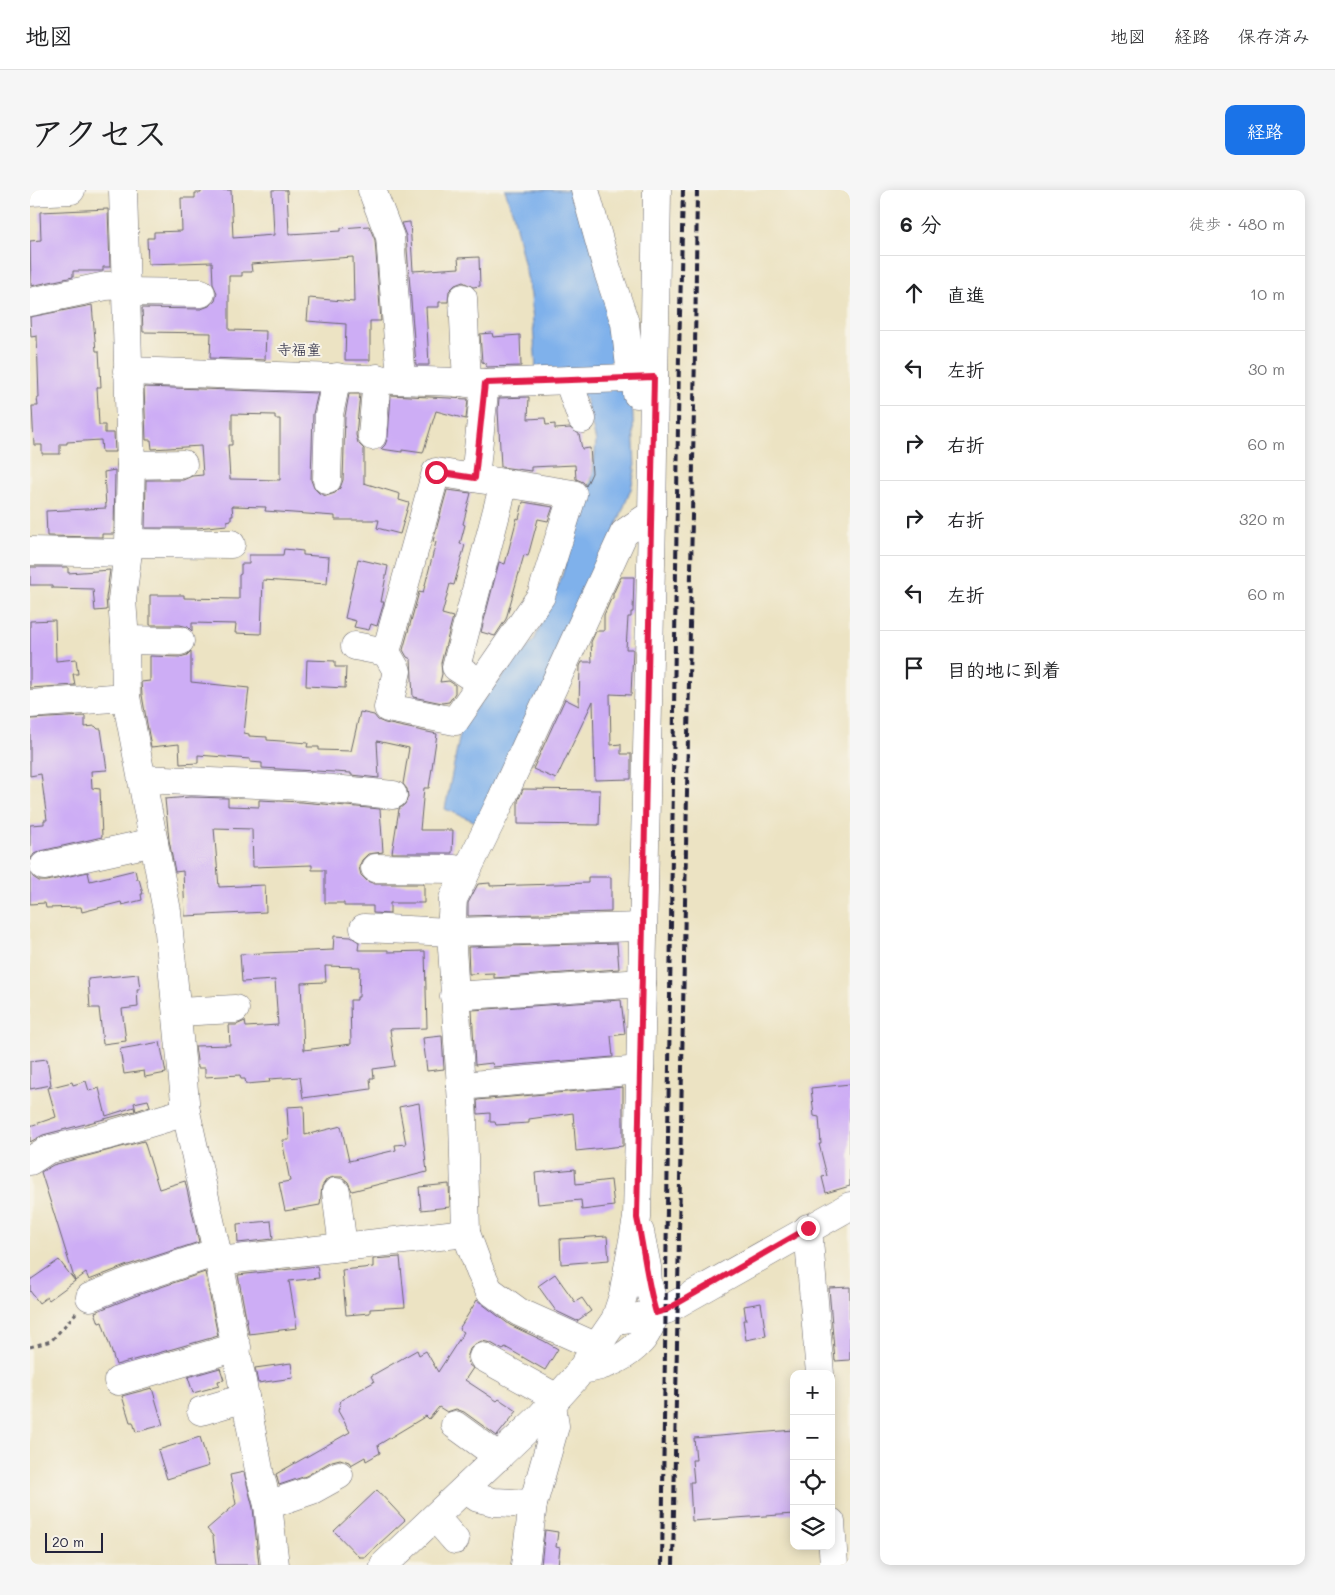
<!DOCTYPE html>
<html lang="ja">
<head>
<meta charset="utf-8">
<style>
	:root { --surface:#fff; --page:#f6f6f6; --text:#202124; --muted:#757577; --line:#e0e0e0; --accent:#1a73e8 }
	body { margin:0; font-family:Mali,"Klee One",sans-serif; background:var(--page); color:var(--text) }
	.controls { position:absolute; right:15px; bottom:15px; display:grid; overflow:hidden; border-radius:10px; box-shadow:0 2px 12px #0003 }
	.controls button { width:45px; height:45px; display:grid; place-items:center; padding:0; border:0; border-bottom:1px solid var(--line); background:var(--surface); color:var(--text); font:25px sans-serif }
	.scale { position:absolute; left:15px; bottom:12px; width:58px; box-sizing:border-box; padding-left:5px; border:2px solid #22223b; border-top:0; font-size:14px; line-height:18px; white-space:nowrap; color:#22223b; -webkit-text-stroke:4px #f7f3e8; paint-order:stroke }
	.stop { position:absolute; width:15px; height:15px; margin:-11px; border:4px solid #e11d48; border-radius:50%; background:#fff }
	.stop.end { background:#e11d48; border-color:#fff; box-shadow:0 1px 5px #0008 }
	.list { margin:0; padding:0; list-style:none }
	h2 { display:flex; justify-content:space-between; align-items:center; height:65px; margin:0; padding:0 20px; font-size:21px }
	h2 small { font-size:16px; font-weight:400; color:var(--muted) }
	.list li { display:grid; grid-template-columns:32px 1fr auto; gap:15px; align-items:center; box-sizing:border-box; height:75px; padding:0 20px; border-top:1px solid var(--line) }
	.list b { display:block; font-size:19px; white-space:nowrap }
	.list em { font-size:16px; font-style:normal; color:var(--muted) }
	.icon { flex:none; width:28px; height:28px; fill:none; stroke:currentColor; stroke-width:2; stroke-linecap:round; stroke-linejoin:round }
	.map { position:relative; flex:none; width:820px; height:1375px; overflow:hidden; border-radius:10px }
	header { display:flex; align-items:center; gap:30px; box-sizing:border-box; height:70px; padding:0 25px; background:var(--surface); border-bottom:1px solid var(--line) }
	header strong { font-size:24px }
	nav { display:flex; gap:28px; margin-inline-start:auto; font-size:18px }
	.intro { display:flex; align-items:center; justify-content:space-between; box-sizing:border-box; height:120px; padding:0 30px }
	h1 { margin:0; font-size:35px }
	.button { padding:12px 22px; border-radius:10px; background:var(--accent); color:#fff; font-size:18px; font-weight:700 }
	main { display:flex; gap:30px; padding:0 30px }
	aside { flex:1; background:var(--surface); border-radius:10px; box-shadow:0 2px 12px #0003 }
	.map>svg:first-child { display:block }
</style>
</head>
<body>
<header>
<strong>地図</strong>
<nav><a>地図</a><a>経路</a><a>保存済み</a></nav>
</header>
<div class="intro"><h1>アクセス</h1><a class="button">経路</a></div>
<main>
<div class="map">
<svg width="820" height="1375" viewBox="0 0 820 1375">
	<rect width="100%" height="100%" fill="#f7f3e8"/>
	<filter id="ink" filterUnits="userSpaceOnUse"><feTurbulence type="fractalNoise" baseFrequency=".02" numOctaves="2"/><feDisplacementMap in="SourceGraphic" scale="10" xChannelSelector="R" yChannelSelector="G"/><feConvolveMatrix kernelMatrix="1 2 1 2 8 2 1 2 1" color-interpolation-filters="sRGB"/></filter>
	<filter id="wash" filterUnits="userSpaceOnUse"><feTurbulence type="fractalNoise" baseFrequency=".0096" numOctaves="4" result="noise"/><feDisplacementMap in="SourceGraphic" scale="20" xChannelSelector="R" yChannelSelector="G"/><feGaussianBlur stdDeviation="1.12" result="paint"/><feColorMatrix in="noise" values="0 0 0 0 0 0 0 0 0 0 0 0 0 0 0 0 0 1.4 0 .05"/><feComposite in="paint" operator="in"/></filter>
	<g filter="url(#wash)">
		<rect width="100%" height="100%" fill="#ece3c3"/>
		<polygon fill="#7fb1eb" stroke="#506a93" points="475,0 547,0 602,202 605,280 601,299 569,380 451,634 415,619 432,534 504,450 530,392 563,285 566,251 555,207 506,179 501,105 483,23"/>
		<g id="blocks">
			<g fill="#cdadf5" fill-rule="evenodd">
				<polygon points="171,0 201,0 203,48 244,45 242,0 257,0 259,44 311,41 311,38 339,36 345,50 351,131 340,131 340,170 315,170 316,134 277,131 279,108 324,112 323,67 221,74 222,82 212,82 212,86 199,86 199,140 236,141 235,170 180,168 181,143 113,142 112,118 171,119 179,116 185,111 187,103 183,94 182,72 118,74 117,48 124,48 124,42 152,41 151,8 165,8 165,3 171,3"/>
				<polygon points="78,19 80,77 73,77 73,81 43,81 43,87 1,96 0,51 11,50 10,22"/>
				<polygon points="380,32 383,81 429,78 428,68 449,67 450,96 443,97 433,92 425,95 419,101 418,112 409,112 409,117 396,117 399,175 386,175 376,46 371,33"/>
				<polygon points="62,115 66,161 69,161 71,197 67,197 69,235 75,235 75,243 84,243 85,262 72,262 71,250 37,252 37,254 30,254 30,264 12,264 12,255 4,255 2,216 8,216 7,208 9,208 7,146 1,147 0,127"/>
				<polygon points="462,143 463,147 490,145 491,176 456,177 456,173 452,172 450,144"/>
				<path d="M114,197L288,203L283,224L281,290L284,298L289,303L296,306L305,303L310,298L313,290L315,226L319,204H330L326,245L328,253L334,259V293L370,304L369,310L379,313L370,344L347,338L349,330H305V326L235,321L236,317L202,316L203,326H201V330L197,331V335L167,338H115L116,290H153L162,286L173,285L171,256L122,259L121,250H116ZM202,224L245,225V229H250V290L200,289L198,255H202Z"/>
				<polygon points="361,205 438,209 436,229 406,221 393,263 372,260 372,262 351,259 355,255 358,247"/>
				<polygon points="499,207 498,229 515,228 516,235 525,234 525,239 540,238 549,244 552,259 560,258 562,283 556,296 553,292 546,289 545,275 501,277 501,281 471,277 468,220 469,208"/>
				<polygon points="85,280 84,344 72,344 72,347 70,347 17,346 16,321 76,318 74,282"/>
				<polygon points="417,300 441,303 433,334 435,335 430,354 435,355 424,395 420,394 412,424 423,427 411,473 412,484 410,492 419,491 425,495 425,503 419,512 412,513 383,507 381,469 377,467 373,460 389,402 393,403 406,352 403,351"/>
				<polygon points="493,312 523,317 518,331 508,329 498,366 494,365 476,429 465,446 451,442 469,372 475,374 487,328 489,329"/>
				<polygon points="254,359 273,361 273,365 299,367 297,394 233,390 231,444 205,443 206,434 162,433 162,441 158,437 150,435 120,435 120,405 154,405 154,408 209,409 209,385 211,384 211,374 219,374 219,365 253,365"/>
				<polygon points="328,369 358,376 351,412 354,412 347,436 341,434 339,440 324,437 326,431 315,428"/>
				<polygon points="0,377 38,377 38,383 80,380 76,408 77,420 65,421 63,399 22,398 22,395 0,395"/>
				<polygon points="591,387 604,387 603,422 601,422 601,427 598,427 596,459 603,459 601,505 580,504 581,555 591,554 591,564 601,564 601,589 565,590 563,511 526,589 503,579 535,509 549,516 550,476 552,472 562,472 561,452 566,441 574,441 574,425 581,409 583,409 583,404"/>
				<polygon points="25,430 26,471 46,469 48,484 43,484 45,495 0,498 0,431"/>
				<polygon points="161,461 161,492 219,498 214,543 219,544 219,546 237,547 237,550 278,553 277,557 289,557 289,560 321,561 330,522 344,525 348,530 355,533 407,544 399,598 394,598 390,640 423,640 422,663 362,663 369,619 375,614 378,607 377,599 373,594 379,558 347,551 349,588 321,585 321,583 232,578 232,573 220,572 220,569 168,565 168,573 150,574 149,554 121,557 112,505 111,492 120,491 120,466 150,467 157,465"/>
				<polygon points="277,470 305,471 305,477 316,477 315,498 276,496"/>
				<polygon points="55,526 55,537 65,536 68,539 71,539 77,580 61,581 62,598 70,599 72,647 11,661 4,664 0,670 0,635 14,634 14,630 17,630 11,584 0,586 0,529"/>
				<polygon points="493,599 570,600 569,635 488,634 488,611"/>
				<polygon points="160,607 198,608 198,616 229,617 229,610 271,612 350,619 353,662 338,664 332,670 329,677 331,685 337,691 345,694 394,694 394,713 360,713 360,724 343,723 343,716 314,716 314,713 295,713 295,680 282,680 282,675 223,677 222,639 184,638 189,697 235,695 236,722 155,726 153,681 145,682 139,650 135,609"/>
				<polygon points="105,680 107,689 109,689 113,704 111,704 112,710 92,715 91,712 52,722 51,717 16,718 15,713 0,714 0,682 3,687 9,691 17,691 58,682 60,691"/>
				<polygon points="558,687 581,687 581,722 438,726 438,713 448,694 460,693 460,696 558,693"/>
				<path d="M304,746L321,747L329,752L328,760H358V762L395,761L397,838L360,839L365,876L343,879L344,888H340L341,899L273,908L270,887L239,889L240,892L216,894L215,889H211L210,885L175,887V878H168L165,856L200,855L199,835H206L215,831L216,837L248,835L245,790L212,792L210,764L303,760ZM295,776L330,777L329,807H327V810H320L321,854L274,860L271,793L296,792Z"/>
				<polygon points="587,753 589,779 464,788 464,783 439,784 438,757"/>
				<polygon points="108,784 110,799 107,799 108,817 92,819 96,851 73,854 69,818 60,818 58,789"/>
				<polygon points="591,810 595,844 581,846 583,867 463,877 462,873 445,875 442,820"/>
				<polygon points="412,846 414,879 397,881 393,848"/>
				<polygon points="130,852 136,883 115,887 114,881 94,884 90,859"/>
				<polygon points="17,869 21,895 0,899 0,871"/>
				<polygon points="56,891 59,901 69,898 76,926 104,917 105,921 13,945 0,952 0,936 26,927 18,898 42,892 43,895"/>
				<polygon points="820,894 820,996 796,1003 792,987 797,986 789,954 791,954 789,927 784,926 781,898"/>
				<polygon points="593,897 593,956 546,961 543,923 499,929 499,933 466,935 465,932 460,932 460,923 448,924 447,910"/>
				<polygon points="118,910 120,916 106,921 104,913"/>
				<polygon points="389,913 397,982 322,1001 318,992 312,987 304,987 297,989 292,996 290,1015 255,1021 249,993 260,991 252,950 259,950 257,917 274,916 275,945 311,936 319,971 366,960 365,955 376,954 369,917"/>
				<polygon points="114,951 129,999 155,991 169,1052 95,1076 59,1090 56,1083 45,1091 11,982 23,975"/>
				<polygon points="545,979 546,994 581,990 584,1016 552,1020 551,1010 508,1014 505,983"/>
				<polygon points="419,994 420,1017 391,1020 389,997"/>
				<polygon points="241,1031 243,1049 208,1053 207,1034"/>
				<polygon points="577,1046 579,1070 531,1074 530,1049"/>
				<polygon points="370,1067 375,1117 340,1119 340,1123 316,1125 312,1080 343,1077 343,1069"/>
				<polygon points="29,1070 45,1091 19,1110 17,1107 9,1113 0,1101 0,1090"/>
				<polygon points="287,1076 289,1088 259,1091 267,1138 219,1144 208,1085"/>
				<polygon points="175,1082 188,1146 86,1175 72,1132 69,1133 65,1122 105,1106"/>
				<polygon points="525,1084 545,1112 552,1108 561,1121 547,1131 526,1121 508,1096"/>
				<polygon points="820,1097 820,1170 805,1171 799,1098"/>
				<polygon points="447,1110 480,1135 514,1151 528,1159 515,1180 475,1157 473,1160 461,1153 452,1151 445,1154 440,1159 437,1168 439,1175 443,1178 435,1190 467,1211 469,1209 487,1221 467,1246 434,1222 426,1219 417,1222 409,1217 399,1229 396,1226 348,1255 350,1263 336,1271 335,1267 321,1275 319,1272 310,1269 302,1271 276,1286 249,1295 246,1284 320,1242 308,1221 311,1210 344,1192 341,1186 387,1160 389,1165 396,1161 408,1182 434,1142 429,1139"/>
				<polygon points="731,1113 736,1146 716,1150 713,1130 716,1130 714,1116"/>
				<polygon points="261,1173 263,1188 228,1193 225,1178"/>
				<polygon points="190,1178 194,1190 188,1191 189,1196 163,1203 158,1187"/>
				<polygon points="122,1198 133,1235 106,1242 103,1232 100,1232 92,1206"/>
				<polygon points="764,1240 764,1324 662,1331 660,1292 664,1292 662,1270 666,1270 664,1248"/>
				<polygon points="170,1247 179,1276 137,1289 128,1260"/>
				<polygon points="214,1282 223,1318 229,1375 186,1375 183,1346 177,1339 206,1314 200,1285"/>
				<polygon points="347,1300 375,1330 335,1367 329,1367 304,1341"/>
				<polygon points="515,1340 528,1342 526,1357 530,1358 528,1375 511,1375"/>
			</g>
		</g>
	</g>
	<g filter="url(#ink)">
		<use href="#blocks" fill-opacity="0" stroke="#69666b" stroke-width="1"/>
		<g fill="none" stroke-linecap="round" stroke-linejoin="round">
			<g stroke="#69666b" stroke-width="29">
				<g id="minor">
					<polyline points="93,0 101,275 99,353 92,410 95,450 96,507 137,721 156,922 189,1071 230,1285 238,1315 245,1375"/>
					<polyline points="342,0 360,47 371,189"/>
					<polyline points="555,0 577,79 595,133 600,177 606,188 607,204"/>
					<polyline points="0,2 41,0"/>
					<polyline points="95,102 171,103"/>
					<polyline points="433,108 437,193"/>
					<polyline points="0,112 76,96 95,95"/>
					<polyline points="97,181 455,193 624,187"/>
					<polyline points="540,190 542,201 552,229"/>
					<polyline points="342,246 347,188"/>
					<polyline points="101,275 153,274"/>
					<polygon points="406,282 543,304 511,406 425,531 358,518 367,481 356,462"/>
					<polyline points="445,288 455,193"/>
					<polyline points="297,290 299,224 307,187"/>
					<polyline points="99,353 201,354"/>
					<polyline points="0,361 98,363"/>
					<polyline points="95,450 150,451"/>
					<polyline points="325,456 356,462"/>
					<polyline points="451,493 426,477 474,293"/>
					<polyline points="0,514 96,507"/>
					<polyline points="112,589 272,596 363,605"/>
					<polyline points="14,676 124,652"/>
					<polyline points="345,678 424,679 435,684"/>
					<polyline points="334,738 421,742 613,737"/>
					<polyline points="424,806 612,793"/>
					<polyline points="148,822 205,819"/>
					<polyline points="431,896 610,880"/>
					<polyline points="0,971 17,960 79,945 156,922"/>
					<polyline points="306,1002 313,1057"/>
					<polyline points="778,1038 790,1184"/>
					<polyline points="436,1043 433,929 421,742 423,709 468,617 594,343 613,330 622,328"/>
					<polyline points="189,1071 436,1043 450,1081 459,1100 489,1122 567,1157"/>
					<polyline points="60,1107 100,1091 187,1062"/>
					<polyline points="585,1130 609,1127 636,1120 820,1016"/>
					<polyline points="453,1167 527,1208"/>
					<path d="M551,1180C574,1177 596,1168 611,1151C618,1144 622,1131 626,1123L618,1094L617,1077L610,1042"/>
					<polyline points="88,1191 207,1157"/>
					<polyline points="171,1221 215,1208"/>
					<polyline points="425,1235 469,1267"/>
					<polyline points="435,1299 448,1308 464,1312 503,1314"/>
					<polyline points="238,1315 282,1300 309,1285"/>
					<polyline points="405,1327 425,1350"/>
					<polyline points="801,1332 804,1375"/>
					<polyline points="354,1375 509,1228 546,1187 585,1130 593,1106 607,1028 622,328 627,0"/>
					<polyline points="495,1375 503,1314 525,1236 522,1214"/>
				</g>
			</g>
			<polyline stroke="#69666b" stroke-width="3" stroke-dasharray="4 4" stroke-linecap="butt" points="0,1157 21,1151 46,1123"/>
			<use href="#minor" stroke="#fff" stroke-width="28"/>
			<g stroke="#22223b" stroke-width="4" stroke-dasharray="8 4" stroke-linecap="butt">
				<polyline points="632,1375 649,165 653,0"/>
				<polyline points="643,1375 665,161 667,0"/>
			</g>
		</g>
	</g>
	<g fill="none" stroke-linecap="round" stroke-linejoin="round" filter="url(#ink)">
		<path stroke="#e11d48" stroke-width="6" d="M406,282L445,288L455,193L624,187L607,1028C614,1060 617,1092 626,1123L636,1120L778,1038"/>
	</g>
	<g text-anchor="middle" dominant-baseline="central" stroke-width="4" stroke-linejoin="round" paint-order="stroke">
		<g font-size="15" fill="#22223b" stroke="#f7f3e8">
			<text x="269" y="159">寺福童</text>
		</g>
	</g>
</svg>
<div class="controls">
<button>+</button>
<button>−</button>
<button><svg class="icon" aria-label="locate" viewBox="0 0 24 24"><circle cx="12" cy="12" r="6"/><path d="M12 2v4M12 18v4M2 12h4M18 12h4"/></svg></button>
<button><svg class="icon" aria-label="layers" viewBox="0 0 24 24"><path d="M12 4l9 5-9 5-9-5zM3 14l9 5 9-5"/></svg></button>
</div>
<div class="scale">20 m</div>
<div class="stop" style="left:406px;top:282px"></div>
<div class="stop end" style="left:778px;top:1038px"></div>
</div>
<aside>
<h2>6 分<small>徒歩 · 480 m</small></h2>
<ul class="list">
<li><svg class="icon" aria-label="ahead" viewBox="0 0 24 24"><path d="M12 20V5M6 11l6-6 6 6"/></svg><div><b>直進</b></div><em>10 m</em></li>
<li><svg class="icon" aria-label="left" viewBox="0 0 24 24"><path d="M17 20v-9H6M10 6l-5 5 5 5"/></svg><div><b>左折</b></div><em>30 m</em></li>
<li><svg class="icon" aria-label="right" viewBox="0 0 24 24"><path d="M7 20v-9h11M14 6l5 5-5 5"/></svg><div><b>右折</b></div><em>60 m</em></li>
<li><svg class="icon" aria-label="right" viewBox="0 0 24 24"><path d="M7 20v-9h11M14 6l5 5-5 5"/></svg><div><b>右折</b></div><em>320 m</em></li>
<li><svg class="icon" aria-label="left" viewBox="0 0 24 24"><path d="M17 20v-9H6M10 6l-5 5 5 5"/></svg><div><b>左折</b></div><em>60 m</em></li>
<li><svg class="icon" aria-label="arrive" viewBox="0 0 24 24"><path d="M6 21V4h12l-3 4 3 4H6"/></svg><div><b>目的地に到着</b></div></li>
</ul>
</aside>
</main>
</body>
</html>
